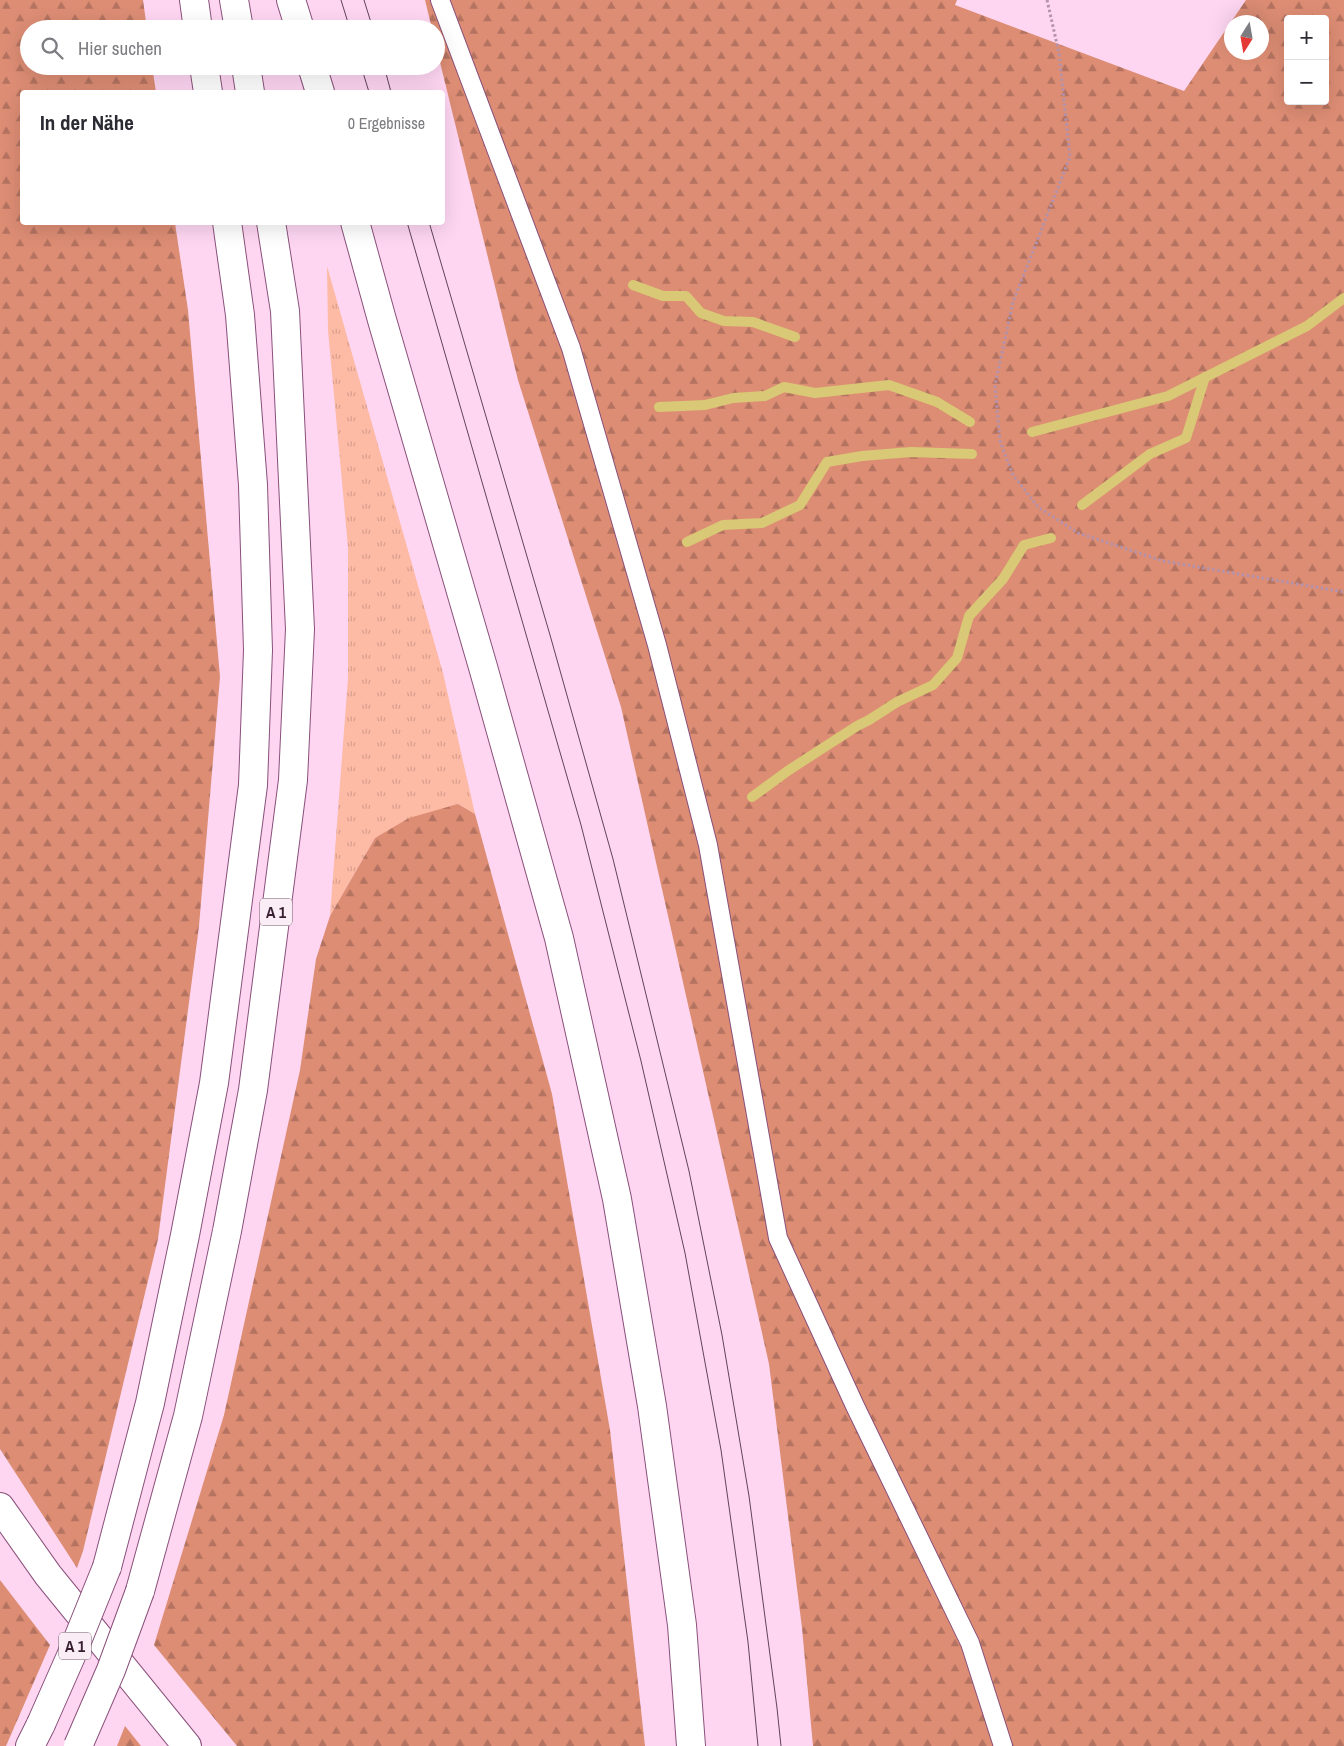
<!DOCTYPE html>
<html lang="de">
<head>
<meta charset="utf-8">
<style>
	:root { --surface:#fff; --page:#f7f7f7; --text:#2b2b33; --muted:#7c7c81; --line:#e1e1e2 }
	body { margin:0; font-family:"Archivo Narrow",sans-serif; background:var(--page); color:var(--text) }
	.controls { position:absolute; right:15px; top:15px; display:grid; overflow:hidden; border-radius:5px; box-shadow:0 5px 20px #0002 }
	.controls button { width:45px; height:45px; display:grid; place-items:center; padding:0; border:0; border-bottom:1px solid var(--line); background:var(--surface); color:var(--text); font:25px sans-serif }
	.compass { position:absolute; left:1224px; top:15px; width:45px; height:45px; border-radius:50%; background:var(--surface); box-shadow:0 5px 20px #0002; rotate:191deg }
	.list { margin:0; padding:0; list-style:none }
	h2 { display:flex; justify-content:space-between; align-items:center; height:65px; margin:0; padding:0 20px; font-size:21px }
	h2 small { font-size:16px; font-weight:400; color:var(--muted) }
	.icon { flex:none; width:28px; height:28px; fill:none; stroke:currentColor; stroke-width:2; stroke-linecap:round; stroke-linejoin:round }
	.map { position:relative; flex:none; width:1344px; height:1746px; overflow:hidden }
	.search { position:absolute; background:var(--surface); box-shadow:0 5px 20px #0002; left:20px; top:20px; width:425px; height:55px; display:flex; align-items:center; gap:12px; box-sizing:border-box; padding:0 18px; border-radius:28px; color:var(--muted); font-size:19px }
	.panel { position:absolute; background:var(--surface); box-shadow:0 5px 20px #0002; left:20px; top:90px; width:425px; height:135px; border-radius:5px }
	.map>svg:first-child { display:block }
</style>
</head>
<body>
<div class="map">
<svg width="1344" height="1746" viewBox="0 0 1344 1746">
	<defs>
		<pattern id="grass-tufts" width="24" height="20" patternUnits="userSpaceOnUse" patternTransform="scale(1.25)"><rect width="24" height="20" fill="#fdbaa5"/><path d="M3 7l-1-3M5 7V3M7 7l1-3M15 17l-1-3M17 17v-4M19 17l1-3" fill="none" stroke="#d99f8e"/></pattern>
		<pattern id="forest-firs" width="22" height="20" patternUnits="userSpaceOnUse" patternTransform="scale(1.25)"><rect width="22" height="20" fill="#dd8d74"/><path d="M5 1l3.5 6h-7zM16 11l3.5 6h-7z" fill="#b47360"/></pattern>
	</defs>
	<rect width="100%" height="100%" fill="#fed6f2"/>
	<polygon fill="url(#grass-tufts)" points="327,266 443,673 475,814 458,804 375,838 330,916 348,678 348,547 328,330"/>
	<g fill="url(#forest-firs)" fill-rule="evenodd">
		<polygon points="0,0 143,0 147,29 29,29 29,66 152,66 156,92 22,92 22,222 175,223 188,310 220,677 199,926 158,1239 83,1551 77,1568 0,1449"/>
		<path d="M425,0H957L955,5L1184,91L1246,0H1344V1746H813L802,1628L769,1364L621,707L518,380L436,46V29H432ZM1288,19H1325V101H1288ZM1232,22H1262V52H1232Z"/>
		<polygon points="458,804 475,814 552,1094 610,1430 645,1746 237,1746 154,1645 224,1415 300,1070 316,959 330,916 375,838 409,818"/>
		<polygon points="0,1580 50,1645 6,1746 0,1746"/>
		<polygon points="125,1726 141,1746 117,1746"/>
	</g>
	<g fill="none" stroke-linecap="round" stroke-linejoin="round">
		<g stroke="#d9c875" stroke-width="10">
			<polyline points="633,285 663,296 686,296 701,313 724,321 753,322 795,337"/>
			<polyline points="659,407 705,405 733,398 765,396 784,387 815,393 889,385 937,402 970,422"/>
			<polyline points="1032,432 1168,396 1307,326 1344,298"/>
			<polyline points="1082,505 1150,454 1186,438 1205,377"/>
			<polyline points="687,542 723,525 762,523 800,505 827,462 862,456 911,452 972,454"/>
			<polyline points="752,797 789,770 857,726 869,720 897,702 933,685 957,658 969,616 1003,579 1024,545 1051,538"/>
		</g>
		<g stroke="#89507a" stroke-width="20">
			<polyline id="service" points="440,0 571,348 657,645 708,845 778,1238 855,1406 970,1643 1003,1746"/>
		</g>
		<g stroke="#89507a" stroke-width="30">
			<g id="motorway">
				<polyline points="194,0 198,29"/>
				<polyline points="234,0 239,29"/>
				<polyline points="291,0 300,29"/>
				<polyline points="204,66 208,92"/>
				<polyline points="246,66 250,92"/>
				<polyline points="312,66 320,92"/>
				<polyline points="355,222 382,320 483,667 559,938 617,1199 652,1406 682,1625 691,1746"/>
				<polyline points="0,1507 48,1575 187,1746"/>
				<polyline points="107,1567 150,1403 185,1235 214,1083 253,785 258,650 253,485 240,315 227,222"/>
				<polyline points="140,1591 188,1416 227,1231 253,1090 293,780 300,629 285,311 271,222"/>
				<polyline points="30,1746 41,1724"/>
			</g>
		</g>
		<polyline stroke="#b492ab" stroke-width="3" stroke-dasharray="2.5 2.5" stroke-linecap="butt" points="1047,0 1059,53 1070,157 1013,302 995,385 1000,441 1013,475 1038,507 1078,533 1163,561 1344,592"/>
		<use href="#service" stroke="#fff" stroke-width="18"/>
		<use href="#motorway" stroke="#fff" stroke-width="28"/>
		<g stroke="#604458" stroke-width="1">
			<polyline points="341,0 350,29"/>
			<polyline points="364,0 373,29"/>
			<polyline points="361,66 369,92"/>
			<polyline points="384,66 391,92"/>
			<polyline points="407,222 581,825 641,1061 685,1253 721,1450 748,1642 758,1746"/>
			<polyline points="429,222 550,635 613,859 689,1171 722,1335 749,1496 777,1708 781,1746"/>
		</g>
		<g stroke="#89507a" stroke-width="30" stroke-linecap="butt">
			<g id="motorway-bridge">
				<polyline points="41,1724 71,1656 107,1567"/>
				<polyline points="78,1746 111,1670 140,1591"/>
			</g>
		</g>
		<use href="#motorway-bridge" stroke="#fff" stroke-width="28"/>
	</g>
	<g text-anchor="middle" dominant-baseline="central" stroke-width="4" stroke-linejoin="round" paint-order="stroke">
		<g fill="#fbedf6" stroke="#725d6c" stroke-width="1">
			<rect x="260" y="898.5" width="32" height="27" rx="4"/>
			<rect x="59" y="1632.5" width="32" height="27" rx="4"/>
		</g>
		<g font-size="16" font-weight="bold" fill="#371f31">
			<text x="276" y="912">A 1</text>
			<text x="75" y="1646">A 1</text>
		</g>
	</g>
</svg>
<div class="controls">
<button>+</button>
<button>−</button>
</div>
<svg class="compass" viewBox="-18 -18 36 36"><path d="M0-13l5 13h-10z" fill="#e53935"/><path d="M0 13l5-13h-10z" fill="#7c7c81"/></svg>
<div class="search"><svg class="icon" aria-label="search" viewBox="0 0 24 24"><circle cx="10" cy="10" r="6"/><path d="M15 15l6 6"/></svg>Hier suchen</div>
<section class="panel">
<h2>In der Nähe<small>0 Ergebnisse</small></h2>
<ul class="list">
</ul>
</section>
</div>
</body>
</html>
